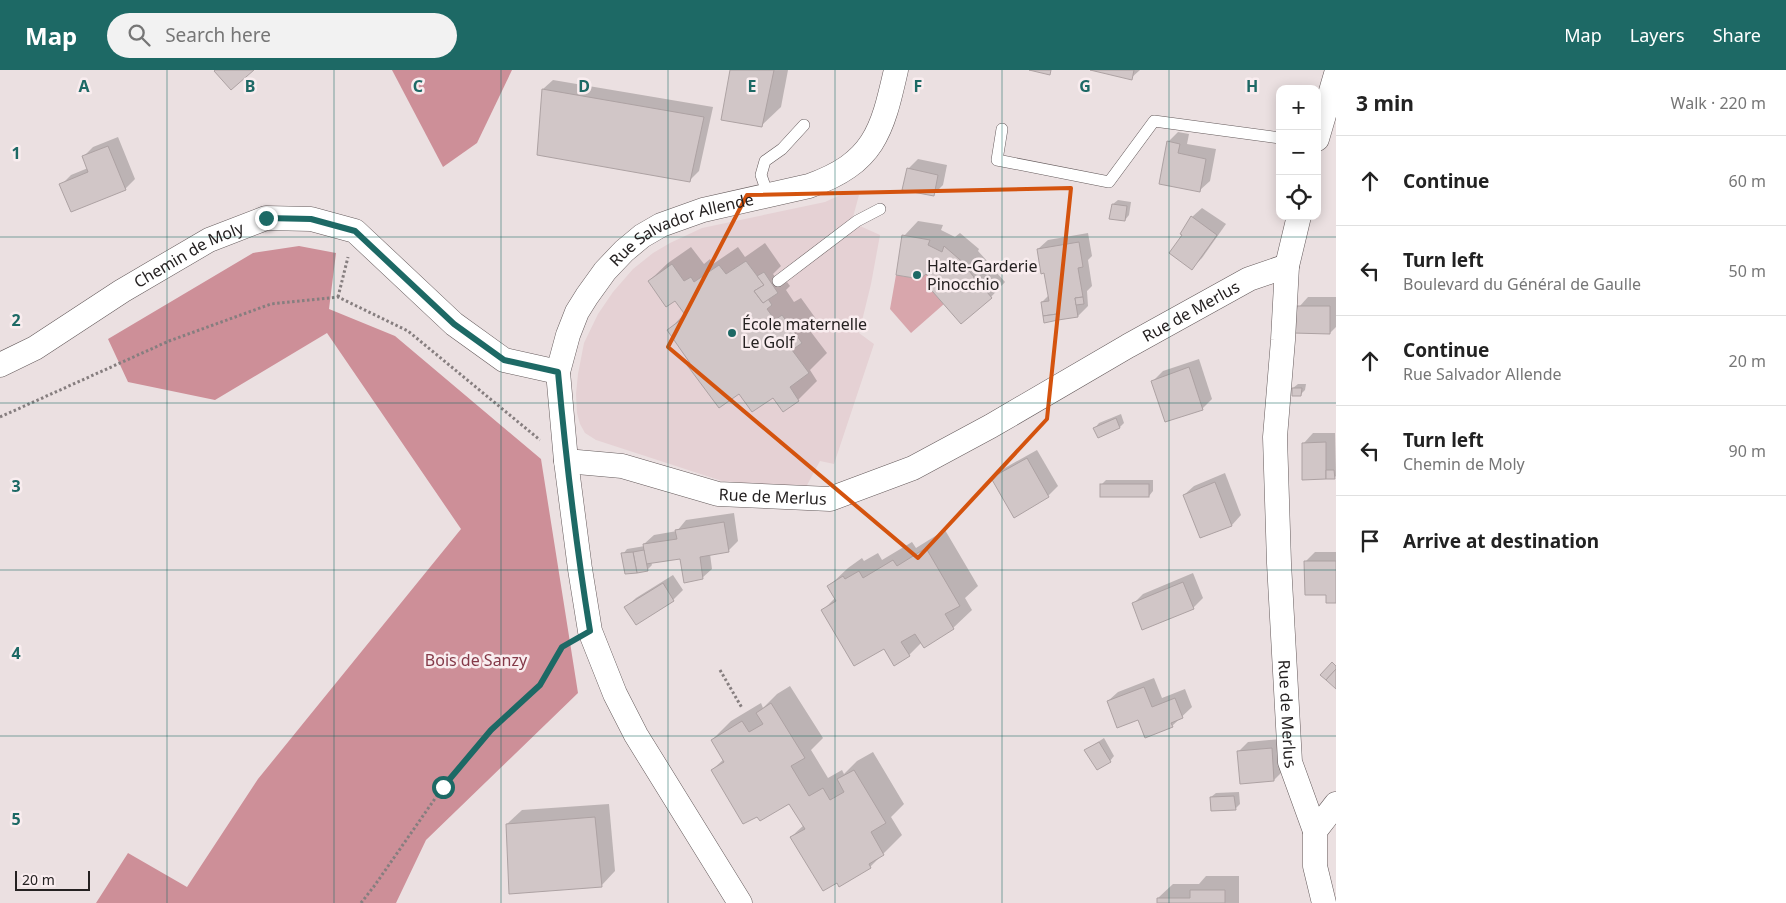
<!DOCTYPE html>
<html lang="en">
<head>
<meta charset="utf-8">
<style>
	:root { --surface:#fff; --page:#f2f2f2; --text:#222; --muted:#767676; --line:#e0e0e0; --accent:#1d6965 }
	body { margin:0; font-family:"Noto Sans",sans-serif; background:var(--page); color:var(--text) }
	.controls { position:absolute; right:15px; top:15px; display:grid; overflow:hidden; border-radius:10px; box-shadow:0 2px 12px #0003 }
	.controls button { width:45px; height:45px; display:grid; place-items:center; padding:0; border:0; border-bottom:1px solid var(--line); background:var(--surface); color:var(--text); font:25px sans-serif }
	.scale { position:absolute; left:15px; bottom:12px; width:75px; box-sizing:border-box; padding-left:5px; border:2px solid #252121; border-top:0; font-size:14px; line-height:18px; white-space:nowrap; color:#252121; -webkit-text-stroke:4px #f9edef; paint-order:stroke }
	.stop { position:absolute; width:15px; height:15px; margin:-11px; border:4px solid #1d6965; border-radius:50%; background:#fff }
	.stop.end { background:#1d6965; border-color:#fff; box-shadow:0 1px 5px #0008 }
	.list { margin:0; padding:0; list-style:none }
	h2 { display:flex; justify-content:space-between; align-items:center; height:65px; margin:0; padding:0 20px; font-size:21px }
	h2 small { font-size:16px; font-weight:400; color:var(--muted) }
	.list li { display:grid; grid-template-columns:32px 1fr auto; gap:15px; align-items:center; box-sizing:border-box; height:90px; padding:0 20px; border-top:1px solid var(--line) }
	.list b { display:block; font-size:19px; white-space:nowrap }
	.list p { margin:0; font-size:16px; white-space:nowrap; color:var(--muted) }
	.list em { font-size:16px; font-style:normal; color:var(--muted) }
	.icon { flex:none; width:28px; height:28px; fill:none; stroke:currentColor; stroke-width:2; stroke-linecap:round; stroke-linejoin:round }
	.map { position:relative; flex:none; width:1336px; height:833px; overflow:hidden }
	header { display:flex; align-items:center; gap:30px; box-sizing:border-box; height:70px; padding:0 25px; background:var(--accent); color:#fff }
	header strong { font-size:24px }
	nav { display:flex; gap:28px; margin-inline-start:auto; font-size:18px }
	.search { width:350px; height:45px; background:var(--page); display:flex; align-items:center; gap:12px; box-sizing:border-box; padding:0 18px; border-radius:28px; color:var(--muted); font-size:19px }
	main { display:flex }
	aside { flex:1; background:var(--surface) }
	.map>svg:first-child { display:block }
</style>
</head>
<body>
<header>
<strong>Map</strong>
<div class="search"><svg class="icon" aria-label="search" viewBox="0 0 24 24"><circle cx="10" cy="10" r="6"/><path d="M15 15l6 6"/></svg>Search here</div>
<nav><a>Map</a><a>Layers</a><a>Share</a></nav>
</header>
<main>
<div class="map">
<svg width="1336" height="833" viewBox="0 0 1336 833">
	<rect width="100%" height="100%" fill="#ebe0e1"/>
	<polygon fill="#e5d1d4" points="849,121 859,125 853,147 860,156 880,165 871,214 859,263 874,274 834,394 820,391 806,417 803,418 722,411 596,370 585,363 580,354 577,343 576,324 578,304 584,273 598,244 613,222 633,199 653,183 670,173 702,158 825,132"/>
	<polygon fill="#d8a6ac" points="926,204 931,209 926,214 944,234 911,263 890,239 896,205 920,209"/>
	<g fill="#cd8f98">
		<polygon points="392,0 512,0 477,73 443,97"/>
		<polygon points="299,176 336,183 329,239 395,266 541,389 578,623 426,770 396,833 96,833 128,783 187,817 258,709 461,459 327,263 215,330 128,312 108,269 253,183"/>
	</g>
	<g fill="#0003">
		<polygon points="732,0 788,0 781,37 762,55"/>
		<polygon points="1092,0 1140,0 1131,8"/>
		<polygon points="553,10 713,37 699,101 689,111 543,19"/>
		<polygon points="1178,62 1189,64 1187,74 1216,79 1210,111 1200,120 1168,72"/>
		<polygon points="118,67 135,109 125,119 61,115 71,105 88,98 84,86 93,77"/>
		<polygon points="918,89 947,95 943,115 933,125 908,99"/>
		<polygon points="1118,130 1131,132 1129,145 1125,150 1113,134"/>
		<polygon points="1202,138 1226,154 1202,188 1192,198 1184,165 1192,147"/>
		<polygon points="918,151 943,155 941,160 955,167 960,163 979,179 978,181 988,192 987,201 996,202 1005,212 991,227 932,209 904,166"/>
		<polygon points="1088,163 1092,186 1088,190 1092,216 1087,221 1088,236 1078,246 1045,251 1042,232 1049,225 1045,201 1038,179 1048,170"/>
		<polygon points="765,173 781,196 773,204 782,215 787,212 790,216 786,220 794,232 801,228 819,253 811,262 827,283 810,300 817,311 798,330 783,340 773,326 740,322 691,293 669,260 685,243 676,229 649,211 668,193 691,177 704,194 710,189 713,194 738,177 745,187"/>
		<polygon points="1308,227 1336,227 1336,257 1330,263 1299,237"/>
		<polygon points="1199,289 1212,329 1202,339 1153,311 1163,301"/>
		<polygon points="1298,314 1306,314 1305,320 1301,324 1293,318"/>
		<polygon points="1121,344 1124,353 1120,357 1095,358 1099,353"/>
		<polygon points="1313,363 1335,363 1336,406 1334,408 1304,409 1304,373"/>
		<polygon points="1037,380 1058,416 1048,426 993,409 1003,399"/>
		<polygon points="1225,403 1241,445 1232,455 1201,467 1184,425 1194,416"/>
		<polygon points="1106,410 1153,410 1153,421 1149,426 1101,415"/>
		<polygon points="734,443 738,471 728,481 710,484 712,499 702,508 681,487 651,492 652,495 647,500 623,484 627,479 645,476 644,474 654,465 677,461 686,450"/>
		<polygon points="945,460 978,516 965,528 972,540 953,558 922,572 909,585 884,577 822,541 836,527 829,516 848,498 862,488 864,491 878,483 882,490 912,472 916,478"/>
		<polygon points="1315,482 1336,482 1336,532 1327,524 1305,492"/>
		<polygon points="1193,503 1203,528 1193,538 1133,534 1143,524"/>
		<polygon points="673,505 683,520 673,530 626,537 636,528"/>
		<polygon points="1154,608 1162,628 1185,619 1192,637 1172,656 1139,648 1108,631 1118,622"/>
		<polygon points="790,616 823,668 811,680 828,708 842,700 844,704 857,691 873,682 904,734 891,747 902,765 870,797 791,767 804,755 790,732 712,700 724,689 712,670 731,651 761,633 763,638 777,624"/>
		<polygon points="1104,668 1114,686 1110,691 1086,680"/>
		<polygon points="1281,669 1284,700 1274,710 1239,681 1248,672"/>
		<polygon points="1239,722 1240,734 1235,739 1211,727 1216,723"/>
		<polygon points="609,734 615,801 601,816 507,754 522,740"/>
		<polygon points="1206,806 1239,806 1239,833 1158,833 1158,828 1173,814 1199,814"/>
	</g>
	<g fill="#d1c6c7" stroke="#ada2a3">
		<polygon points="215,0 254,0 231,20 214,1"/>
		<polygon points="730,0 774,0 762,57 721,50"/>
		<polygon points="1029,0 1051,0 1050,5"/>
		<polygon points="1090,0 1134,0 1132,10"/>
		<polygon points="542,19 704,47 690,112 537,85"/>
		<polygon points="1167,71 1180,74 1178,83 1206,89 1200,122 1159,114"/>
		<polygon points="108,76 126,120 71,142 59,114 88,102 82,86"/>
		<polygon points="907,98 938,105 934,126 902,120"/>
		<polygon points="1112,134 1127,136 1125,151 1109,149"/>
		<polygon points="1191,146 1217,165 1192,200 1169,183 1182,165 1180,164"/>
		<polygon points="902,165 930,170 928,175 942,182 944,176 966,195 965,196 974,207 973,215 982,216 992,228 961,254 926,214 931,209 926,204 920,209 896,205"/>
		<polygon points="1079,172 1083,197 1078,198 1083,227 1075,228 1078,247 1058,250 1057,244 1043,246 1041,232 1049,231 1044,203 1041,204 1037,179"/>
		<polygon points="746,191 764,215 754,221 763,233 768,229 772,235 767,239 775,250 782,245 802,273 792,280 809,303 790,317 799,331 783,342 773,328 752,342 739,324 719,338 687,295 690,293 667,260 686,246 675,231 666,237 648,211 672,194 684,211 691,207 694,212 719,195 726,204"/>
		<polygon points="764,202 778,223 763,233 754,221 764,215 757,206"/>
		<polygon points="1083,227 1084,234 1076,235 1075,228"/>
		<polygon points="1297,236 1330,236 1330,264 1293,263"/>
		<polygon points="1057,244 1058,250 1044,253 1043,246"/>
		<polygon points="1189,297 1203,340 1165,352 1151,311"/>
		<polygon points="1292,318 1302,318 1301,326 1292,326"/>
		<polygon points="1116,348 1120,358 1098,368 1093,358"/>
		<polygon points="1326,372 1326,409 1302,410 1302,373"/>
		<polygon points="1027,388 1049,427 1014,448 991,408"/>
		<polygon points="1326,400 1334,400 1335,409 1326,409"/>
		<polygon points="1215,412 1232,456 1200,468 1183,425"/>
		<rect x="1100" y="414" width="49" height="13"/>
		<polygon points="724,452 729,482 700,487 703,509 684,513 680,489 646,494 643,474 677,469 675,460"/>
		<polygon points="926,478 960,536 945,544 954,559 924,578 915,564 901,572 910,586 894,596 884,579 854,596 821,540 836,531 827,516 843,506 845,509 859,501 863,508 893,490 897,496"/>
		<polygon points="644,480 648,501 637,503 633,482"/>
		<polygon points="633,482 637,503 625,504 621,483"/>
		<polygon points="1304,491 1336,491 1336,533 1326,533 1326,525 1305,525"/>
		<polygon points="1183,512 1194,539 1142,560 1132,533"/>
		<polygon points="663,513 674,531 636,555 624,537"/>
		<polygon points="1332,592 1336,596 1336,599 1326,610 1320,605"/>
		<polygon points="1336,599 1336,619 1326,610"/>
		<polygon points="1144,617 1152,637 1175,628 1183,648 1171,653 1173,657 1145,668 1138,650 1117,658 1107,631"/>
		<polygon points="771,633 805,688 791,696 809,726 823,718 830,730 844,722 837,709 854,700 886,753 871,762 884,785 869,794 871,798 839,817 837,813 823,821 790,767 805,759 789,734 760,751 757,747 743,754 711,700 724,692 711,670 742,651 749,662 763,654 756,643"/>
		<polygon points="1099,672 1111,692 1097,700 1084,680"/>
		<polygon points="1272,678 1274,711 1240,714 1237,681"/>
		<polygon points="1234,726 1236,740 1211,741 1210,727"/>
		<polygon points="595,747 602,817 509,824 506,754"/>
		<polygon points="1190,820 1225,820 1225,833 1157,833 1157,828 1190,828"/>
	</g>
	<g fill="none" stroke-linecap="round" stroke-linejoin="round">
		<g stroke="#645a5b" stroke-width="12">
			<g id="service">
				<polyline points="1002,59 997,90 1109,112 1154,51 1280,68"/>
				<polyline points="768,125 761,105 765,91 782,79 804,55"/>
				<polyline points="778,211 857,151 880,139"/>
			</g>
		</g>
		<g stroke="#645a5b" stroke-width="25">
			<g id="minor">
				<polyline points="1317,69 1336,4"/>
				<polyline points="1287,196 1299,146"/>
				<path id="s1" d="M0,295L35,278L122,221L209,170L266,148L311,149L355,161L454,254L504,290L558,302"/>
				<path id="s2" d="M566,391L622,396L718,424L830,429L913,398L991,356L1128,276L1249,209L1287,196L1283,270L1275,367L1279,493L1290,692L1315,761"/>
				<path id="s3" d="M740,833L636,665L615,624L590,561L580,499L566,391L558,302L568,265L577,242L587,226L605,201L624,181L642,166L661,155L703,140L809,116C874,93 882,62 896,0"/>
				<polyline points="1324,833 1315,796 1315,761 1336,734"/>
			</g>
		</g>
		<g stroke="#867e7f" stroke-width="3" stroke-dasharray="2.5 2.5" stroke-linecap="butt">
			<polyline points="338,227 348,187"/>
			<polyline points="0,347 169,271 271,234 338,227 408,261 540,370"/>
			<polyline points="720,600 742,638"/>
			<polyline points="361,833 375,815 443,717 491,660 540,615 562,577 570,572"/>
		</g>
		<use href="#service" stroke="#fff" stroke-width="11"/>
		<use href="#minor" stroke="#fff" stroke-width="24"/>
	</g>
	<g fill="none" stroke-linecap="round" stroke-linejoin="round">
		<path stroke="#1d6965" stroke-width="6" d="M266,148L311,149L355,161L454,254L504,290L558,302C566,389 576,475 590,561L562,577L540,615L491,660L443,717"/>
	</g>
	<path fill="none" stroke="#d4530e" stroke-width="4" stroke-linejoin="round" d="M1071,118L1047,349L918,488L668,277L747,125Z"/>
	<path fill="none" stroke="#1d6965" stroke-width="1" stroke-opacity="0.55" d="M167,0V833M334,0V833M501,0V833M668,0V833M835,0V833M1002,0V833M1169,0V833M0,167H1336M0,333H1336M0,500H1336M0,666H1336"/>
	<g fill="#1d6965" stroke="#f9edef" stroke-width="2">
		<circle cx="917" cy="205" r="5"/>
		<circle cx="732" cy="263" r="5"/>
	</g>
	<g text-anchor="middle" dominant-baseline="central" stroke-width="5" stroke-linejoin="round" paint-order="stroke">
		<g font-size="16" fill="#252121" stroke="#f9edef">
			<text stroke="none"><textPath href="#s3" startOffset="775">Rue Salvador Allende</textPath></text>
			<text stroke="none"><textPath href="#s1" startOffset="219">Chemin de Moly</textPath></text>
			<text stroke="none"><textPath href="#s2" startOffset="676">Rue de Merlus</textPath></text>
			<text stroke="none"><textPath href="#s2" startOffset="211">Rue de Merlus</textPath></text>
			<text stroke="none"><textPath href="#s2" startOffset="1231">Rue de Merlus</textPath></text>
		</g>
		<g font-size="16" fill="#252121" stroke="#f9edef" text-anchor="start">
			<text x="927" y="196">Halte-Garderie<tspan x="927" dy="18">Pinocchio</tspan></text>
			<text x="742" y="254">École maternelle<tspan x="742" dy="18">Le Golf</tspan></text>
		</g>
		<g font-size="16" fill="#843948" stroke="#f9edef">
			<text x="476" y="590">Bois de Sanzy</text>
		</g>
	</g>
	<g font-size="16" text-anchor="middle" font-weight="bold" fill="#1d6965" stroke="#f9edef" stroke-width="5" stroke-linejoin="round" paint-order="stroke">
		<text x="84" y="22">A</text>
		<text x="250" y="22">B</text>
		<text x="418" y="22">C</text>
		<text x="584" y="22">D</text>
		<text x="752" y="22">E</text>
		<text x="918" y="22">F</text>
		<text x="1085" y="22">G</text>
		<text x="1252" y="22">H</text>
		<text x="16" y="89">1</text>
		<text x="16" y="256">2</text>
		<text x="16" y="422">3</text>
		<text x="16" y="589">4</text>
		<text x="16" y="755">5</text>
	</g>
</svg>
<div class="controls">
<button>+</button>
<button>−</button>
<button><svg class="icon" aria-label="locate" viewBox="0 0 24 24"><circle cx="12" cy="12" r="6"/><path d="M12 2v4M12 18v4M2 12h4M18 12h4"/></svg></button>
</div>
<div class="scale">20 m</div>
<div class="stop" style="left:443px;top:717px"></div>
<div class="stop end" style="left:266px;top:148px"></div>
</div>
<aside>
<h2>3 min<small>Walk · 220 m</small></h2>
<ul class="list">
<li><svg class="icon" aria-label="ahead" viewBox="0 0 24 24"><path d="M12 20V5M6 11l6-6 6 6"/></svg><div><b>Continue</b></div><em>60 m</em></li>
<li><svg class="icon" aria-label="left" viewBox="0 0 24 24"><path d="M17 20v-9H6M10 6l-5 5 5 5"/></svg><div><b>Turn left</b><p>Boulevard du Général de Gaulle</p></div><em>50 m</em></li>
<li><svg class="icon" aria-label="ahead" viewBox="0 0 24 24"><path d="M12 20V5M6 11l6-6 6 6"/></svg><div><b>Continue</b><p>Rue Salvador Allende</p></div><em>20 m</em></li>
<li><svg class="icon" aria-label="left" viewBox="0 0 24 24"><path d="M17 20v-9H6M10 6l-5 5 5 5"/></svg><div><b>Turn left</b><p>Chemin de Moly</p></div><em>90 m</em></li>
<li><svg class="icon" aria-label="arrive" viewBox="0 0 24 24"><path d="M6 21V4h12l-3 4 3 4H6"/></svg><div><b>Arrive at destination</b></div></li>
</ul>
</aside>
</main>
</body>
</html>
